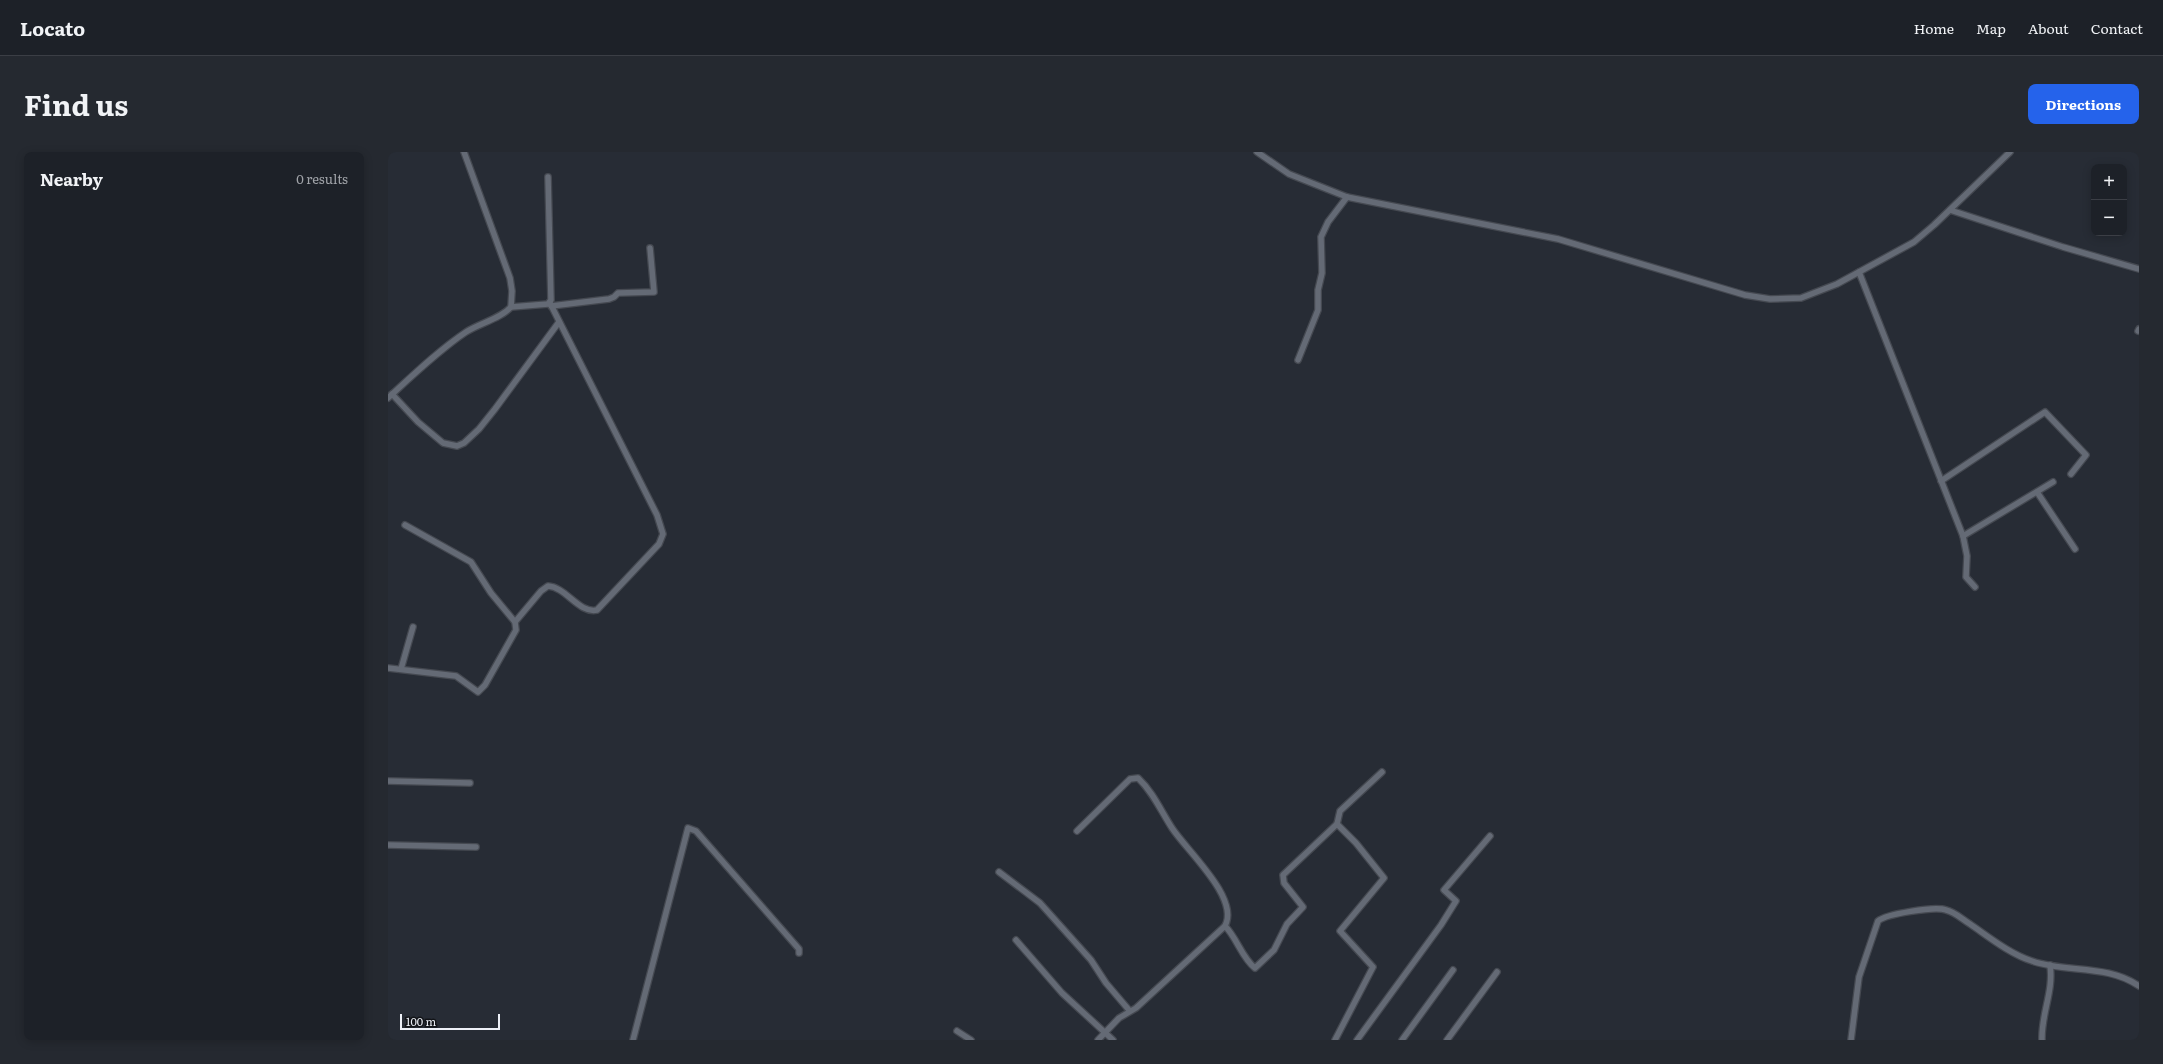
<!DOCTYPE html>
<html lang="en">
<head>
<meta charset="utf-8">
<style>
	:root { --surface:#1d2128; --page:#252930; --text:#f1f3f6; --muted:#a0a3a8; --line:#3b3e45; --accent:#2563eb }
	body { margin:0; font-family:Literata,serif; background:var(--page); color:var(--text) }
	.controls { position:absolute; right:12px; top:12px; display:grid; overflow:hidden; border-radius:8px; box-shadow:0 2px 10px #0003 }
	.controls button { width:36px; height:36px; display:grid; place-items:center; padding:0; border:0; border-bottom:1px solid var(--line); background:var(--surface); color:var(--text); font:20px sans-serif }
	.scale { position:absolute; left:12px; bottom:10px; width:100px; box-sizing:border-box; padding-left:4px; border:2px solid #edf0f7; border-top:0; font-size:11px; line-height:14px; white-space:nowrap; color:#edf0f7; -webkit-text-stroke:3px #121418; paint-order:stroke }
	.list { margin:0; padding:0; list-style:none }
	h2 { display:flex; justify-content:space-between; align-items:center; height:52px; margin:0; padding:0 16px; font-size:17px }
	h2 small { font-size:13px; font-weight:400; color:var(--muted) }
	.map { position:relative; flex:none; width:1751px; height:888px; overflow:hidden; border-radius:8px }
	header { display:flex; align-items:center; gap:24px; box-sizing:border-box; height:56px; padding:0 20px; background:var(--surface); border-bottom:1px solid var(--line) }
	header strong { font-size:19px }
	nav { display:flex; gap:22px; margin-inline-start:auto; font-size:14px }
	.intro { display:flex; align-items:center; justify-content:space-between; box-sizing:border-box; height:96px; padding:0 24px }
	h1 { margin:0; font-size:28px }
	.button { padding:10px 18px; border-radius:8px; background:var(--accent); color:#fff; font-size:14px; font-weight:700 }
	main { display:flex; gap:24px; padding:0 24px }
	aside { flex:1; background:var(--surface); border-radius:8px; box-shadow:0 2px 10px #0003 }
	.map>svg:first-child { display:block }
</style>
</head>
<body>
<header>
<strong>Locato</strong>
<nav><a>Home</a><a>Map</a><a>About</a><a>Contact</a></nav>
</header>
<div class="intro"><h1>Find us</h1><a class="button">Directions</a></div>
<main>
<aside>
<h2>Nearby<small>0 results</small></h2>
<ul class="list">
</ul>
</aside>
<div class="map">
<svg width="1751" height="888" viewBox="0 0 1751 888">
	<rect width="100%" height="100%" fill="#272c35"/>
	<g fill="none" stroke-linecap="round" stroke-linejoin="round">
		<g stroke="#454951" stroke-width="8">
			<g id="street">
				<polyline points="869,0 901,22 959,45 1170,87 1357,143 1382,147 1413,146 1449,132 1526,90 1546,73 1622,0"/>
				<polyline points="1562,58 1675,95 1751,117"/>
				<polyline points="1471,120 1575,384 1579,404 1578,425 1587,435"/>
				<polyline points="163,154 221,147 226,145 230,141 266,140 262,96"/>
				<polyline points="123,155 160,152 163,148 160,25"/>
				<polyline points="1750,179 1751,177"/>
				<polyline points="910,208 930,158 930,138 934,121 933,85 940,70 959,45"/>
				<polyline points="4,242 30,270 55,291 69,294 76,291 91,277 107,257 171,170"/>
				<path d="M0,246C24,224 51,198 78,180C92,171 112,167 123,155L124,139L122,126L76,0"/>
				<polyline points="1553,329 1657,260 1698,303 1683,322"/>
				<polyline points="1649,340 1687,397"/>
				<polyline points="1575,384 1665,330"/>
				<path d="M127,470L153,439L160,434C178,435 191,462 209,458L271,392L275,382L269,363L162,151"/>
				<polyline points="0,516 68,524 90,540 97,533 128,478 127,470 103,441 83,410 17,373"/>
				<polyline points="13,517 25,475"/>
				<polyline points="0,629 82,631"/>
				<polyline points="949,672 952,659 994,620"/>
				<path d="M689,679L742,627L750,626C765,640 773,659 784,676C799,699 852,746 837,774"/>
				<polyline points="0,693 88,695"/>
				<polyline points="611,720 652,751 703,808 718,831 741,858"/>
				<polyline points="628,788 674,841 725,888"/>
				<polyline points="569,879 583,888"/>
				<polyline points="245,888 300,676 308,679 411,797 411,801"/>
				<path d="M710,888L731,866L748,856L837,774C849,786 854,806 867,816L886,798L899,772L915,755L896,731L895,723L949,672L968,691L996,726L952,779L985,815L947,888"/>
				<polyline points="969,888 1053,773 1068,749 1056,738 1102,684"/>
				<polyline points="1014,888 1065,818"/>
				<polyline points="1059,888 1109,820"/>
				<path d="M1463,888L1471,825L1490,769C1498,762 1547,754 1558,758C1567,760 1574,767 1582,772C1601,785 1622,802 1644,809C1679,821 1719,812 1751,834"/>
				<path d="M1654,888C1653,862 1666,839 1662,813"/>
			</g>
		</g>
		<use href="#street" stroke="#646a75" stroke-width="5.5"/>
	</g>
</svg>
<div class="controls">
<button>+</button>
<button>−</button>
</div>
<div class="scale">100 m</div>
</div>
</main>
</body>
</html>
